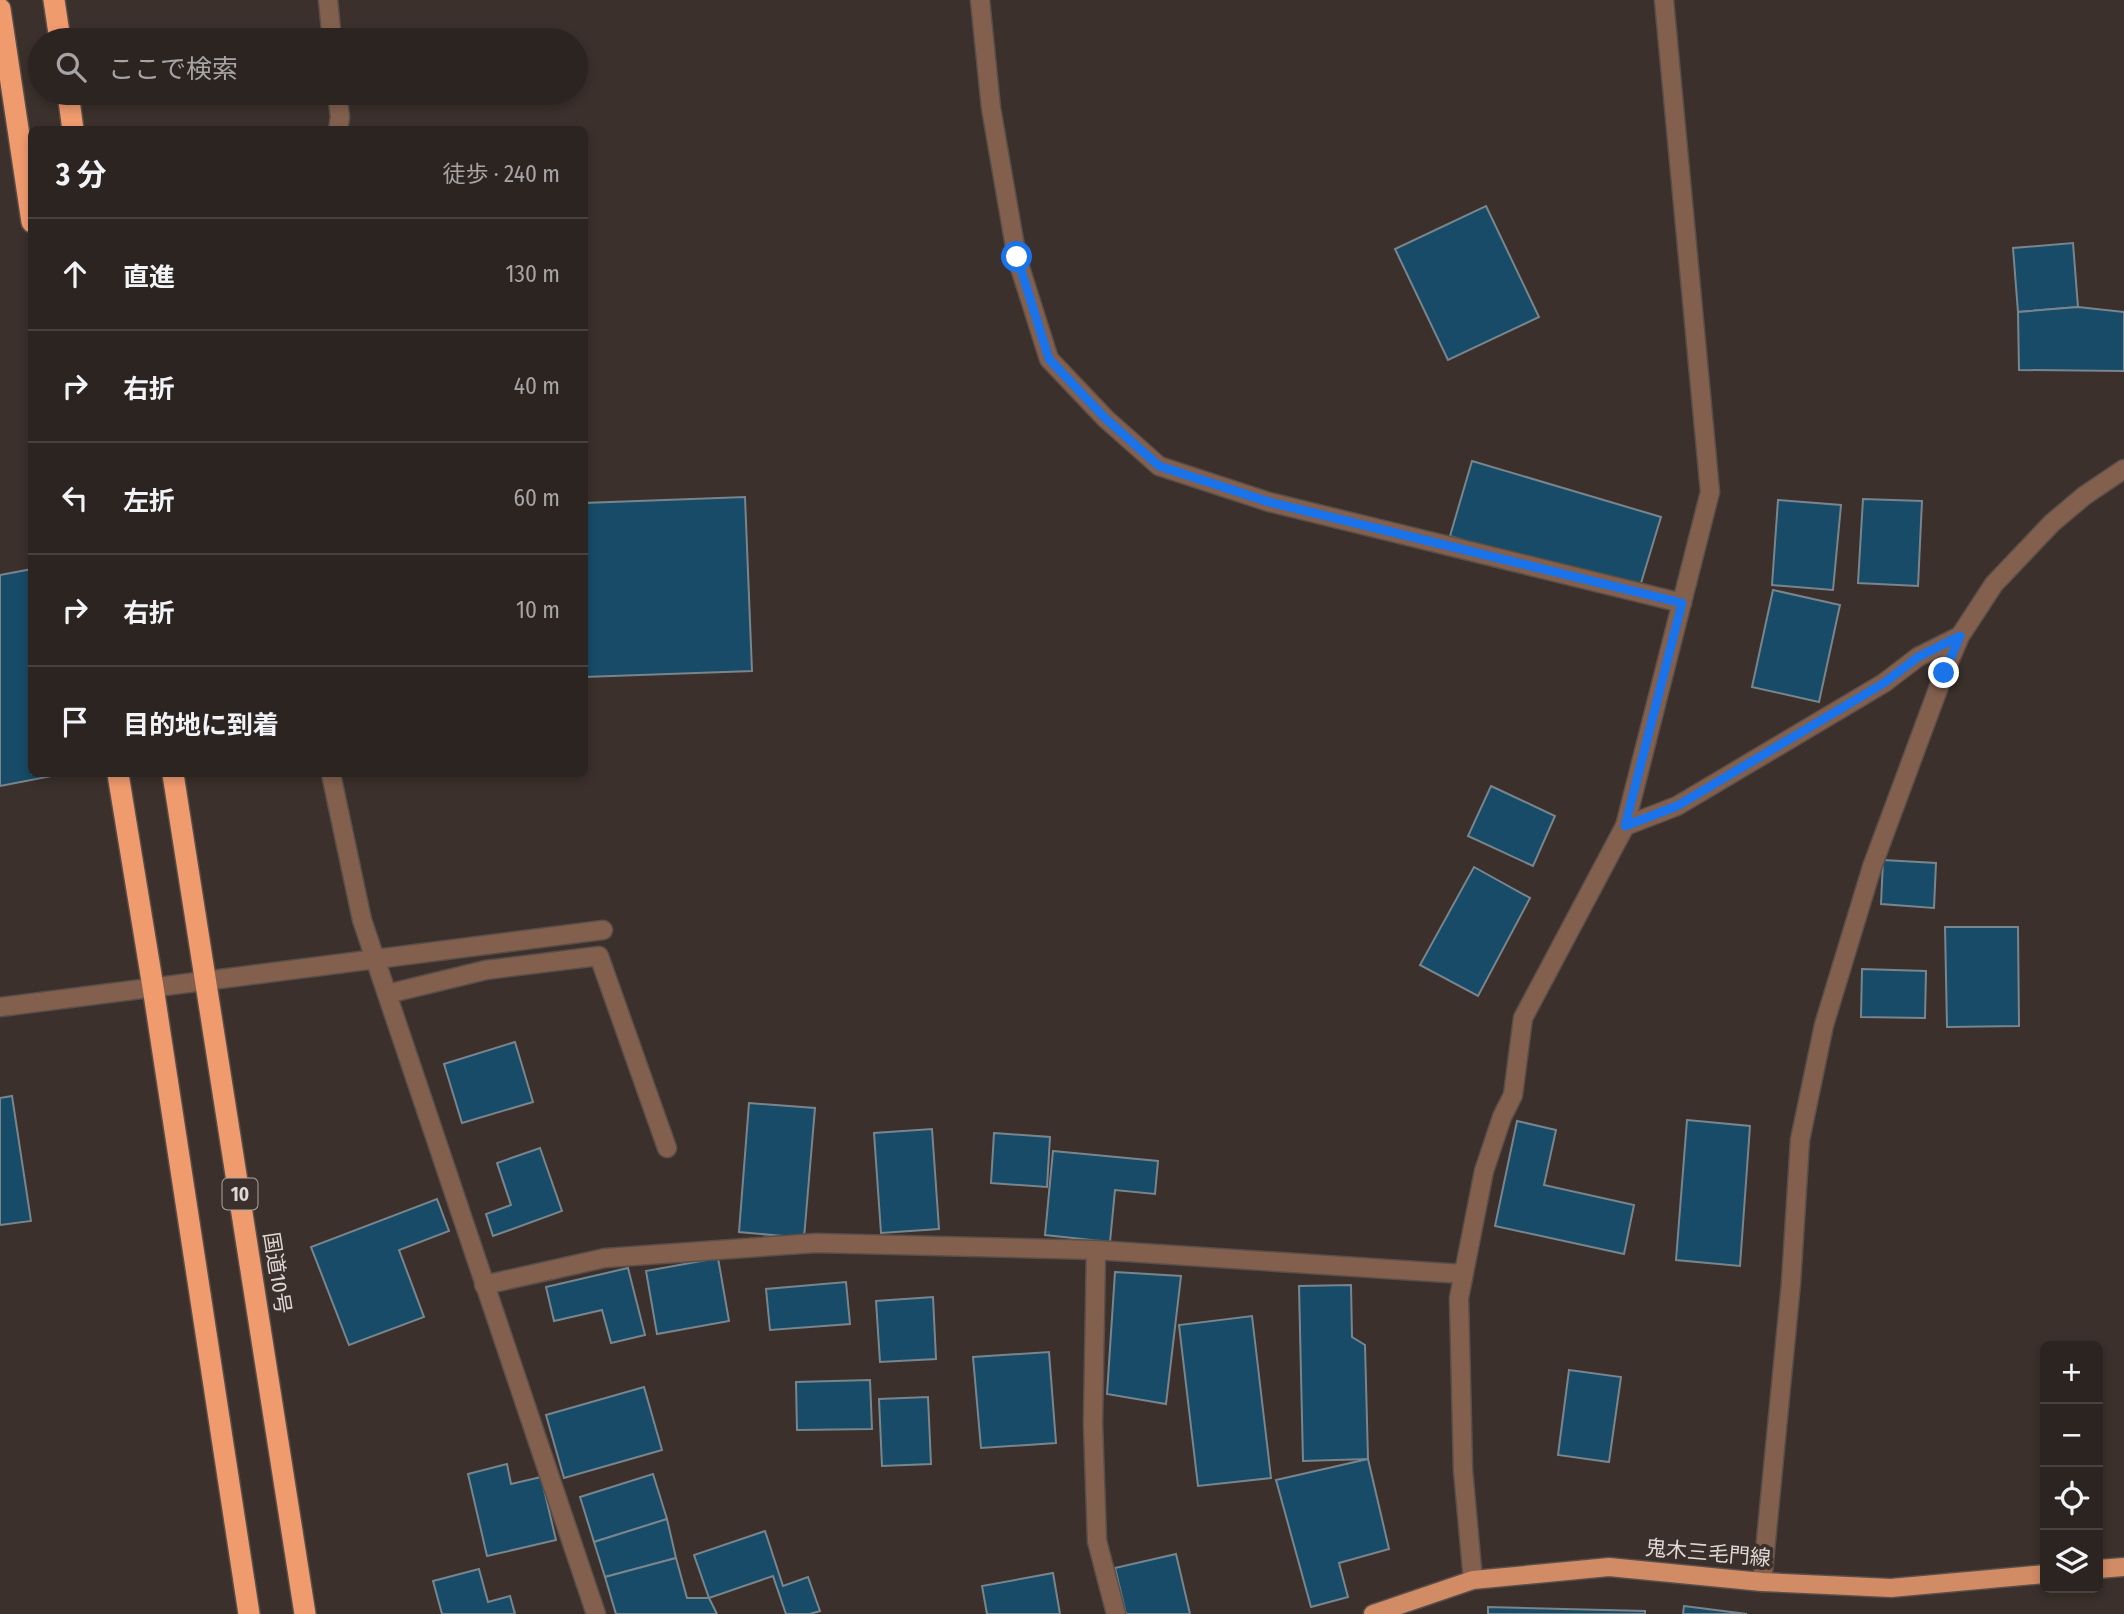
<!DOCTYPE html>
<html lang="ja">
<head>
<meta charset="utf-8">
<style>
	:root { --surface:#2c2420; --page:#342c29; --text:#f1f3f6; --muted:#a6a4a5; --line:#48413e }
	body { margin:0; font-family:"Fira Sans Condensed","Noto Sans JP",sans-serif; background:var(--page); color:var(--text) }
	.controls { position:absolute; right:21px; bottom:21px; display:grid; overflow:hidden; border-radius:10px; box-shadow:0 4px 10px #0003 }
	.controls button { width:63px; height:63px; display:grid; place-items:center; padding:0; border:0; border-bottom:2px solid var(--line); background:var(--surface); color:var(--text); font:35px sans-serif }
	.stop { position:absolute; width:21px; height:21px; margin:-16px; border:5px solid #1a73e8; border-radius:50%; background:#fff }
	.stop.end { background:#1a73e8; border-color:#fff; box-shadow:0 2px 7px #0008 }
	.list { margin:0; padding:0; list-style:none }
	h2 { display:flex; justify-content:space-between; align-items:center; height:91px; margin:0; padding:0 28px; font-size:30px }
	h2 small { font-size:23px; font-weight:400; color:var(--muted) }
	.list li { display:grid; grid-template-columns:46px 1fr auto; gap:21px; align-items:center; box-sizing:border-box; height:112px; padding:0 28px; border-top:2px solid var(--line) }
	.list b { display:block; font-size:26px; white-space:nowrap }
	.list em { font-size:23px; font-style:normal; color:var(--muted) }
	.icon { flex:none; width:38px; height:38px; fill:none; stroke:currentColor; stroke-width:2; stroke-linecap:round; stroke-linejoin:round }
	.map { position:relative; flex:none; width:2124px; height:1614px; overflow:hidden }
	.search { position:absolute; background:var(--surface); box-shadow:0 4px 10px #0003; left:28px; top:28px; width:560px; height:77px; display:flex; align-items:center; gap:18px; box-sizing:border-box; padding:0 24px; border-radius:38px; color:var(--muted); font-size:26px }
	.panel { position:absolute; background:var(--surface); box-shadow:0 4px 10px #0003; left:28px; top:126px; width:560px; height:651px; border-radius:10px }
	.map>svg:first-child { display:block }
</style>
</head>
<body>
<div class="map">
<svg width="2124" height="1614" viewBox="0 0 2124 1614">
	<rect width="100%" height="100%" fill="#3b302b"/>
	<g fill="#174b67" stroke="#79858c" stroke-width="2">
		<polygon points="1486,206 1539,317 1448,360 1395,249"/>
		<polygon points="2073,243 2078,307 2018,312 2013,248"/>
		<polygon points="2078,307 2124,312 2124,371 2019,370 2018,312"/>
		<polygon points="1472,461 1661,517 1638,593 1450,536"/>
		<polygon points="745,497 752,671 584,677 584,503"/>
		<polygon points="1863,499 1922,501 1918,586 1858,583"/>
		<polygon points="1778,500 1841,505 1833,590 1772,585"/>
		<polygon points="32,569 32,774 62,774 0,786 0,575"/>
		<polygon points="1773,590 1840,605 1819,702 1752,687"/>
		<polygon points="1491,786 1555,816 1533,866 1468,836"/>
		<polygon points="1883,860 1936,863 1934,908 1881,904"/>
		<polygon points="1474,867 1530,898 1478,996 1420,965"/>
		<polygon points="1945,927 2018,927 2019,1026 1947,1027"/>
		<polygon points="1862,969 1926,971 1925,1018 1861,1017"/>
		<polygon points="515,1042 533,1102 462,1123 444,1064"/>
		<polygon points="12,1096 31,1221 0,1225 0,1098"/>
		<polygon points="749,1103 815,1108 804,1238 739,1232"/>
		<polygon points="1687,1120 1750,1126 1740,1266 1676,1260"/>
		<polygon points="1517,1121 1556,1130 1544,1185 1634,1205 1624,1254 1495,1226"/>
		<polygon points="932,1129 939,1229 881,1233 874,1133"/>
		<polygon points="994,1133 1050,1137 1047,1187 991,1183"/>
		<polygon points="540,1148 562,1211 493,1236 486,1214 511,1205 497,1163"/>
		<polygon points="1053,1151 1158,1161 1155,1194 1115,1190 1110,1242 1045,1235"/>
		<polygon points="437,1199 449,1231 399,1250 424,1317 349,1345 311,1247"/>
		<polygon points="718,1258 729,1321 657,1334 646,1271"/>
		<polygon points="628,1268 645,1335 611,1343 602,1310 554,1321 546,1287"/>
		<polygon points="1115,1272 1181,1276 1166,1404 1107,1394"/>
		<polygon points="846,1282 850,1324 770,1330 766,1289"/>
		<polygon points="1351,1285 1352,1337 1365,1345 1368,1459 1303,1461 1299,1286"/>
		<polygon points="933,1297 936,1359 880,1362 876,1301"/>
		<polygon points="1252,1316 1271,1478 1198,1486 1179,1325"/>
		<polygon points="1049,1352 1056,1443 981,1448 973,1357"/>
		<polygon points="1569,1370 1621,1377 1609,1462 1558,1455"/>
		<polygon points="870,1380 872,1429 797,1430 796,1382"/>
		<polygon points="644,1387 662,1450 564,1478 546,1415"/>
		<polygon points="928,1397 931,1464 882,1466 879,1399"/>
		<polygon points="1368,1459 1389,1549 1339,1563 1348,1597 1311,1607 1276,1480"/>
		<polygon points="507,1464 511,1484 541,1477 556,1540 487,1556 468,1474"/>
		<polygon points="653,1474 667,1519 594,1542 580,1497"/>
		<polygon points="667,1519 676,1558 605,1577 594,1542"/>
		<polygon points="765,1531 783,1586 808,1577 820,1611 810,1614 786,1614 773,1576 709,1598 694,1555"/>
		<polygon points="1176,1554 1190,1614 1126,1614 1115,1568"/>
		<polygon points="676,1558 687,1598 709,1598 717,1614 616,1614 605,1577"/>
		<polygon points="479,1569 488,1602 510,1596 515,1614 442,1614 433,1581"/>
		<polygon points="1053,1573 1060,1614 987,1614 982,1586"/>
		<polygon points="1684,1606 1747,1614 1683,1614"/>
		<polygon points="1488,1607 1645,1611 1645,1614 1488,1614"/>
	</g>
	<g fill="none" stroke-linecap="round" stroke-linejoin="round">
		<g stroke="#594e49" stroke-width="21">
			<g id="minor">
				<polyline points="328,0 332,40"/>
				<polyline points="980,0 991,108 1017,258 1049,359 1106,419 1159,466 1269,502 1682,603"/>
				<polyline points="337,93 340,117 338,130"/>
				<polyline points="331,774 362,920 596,1614"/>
				<polyline points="1625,826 1677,806 1884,683 1918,657 1960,636"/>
				<polyline points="387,994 486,970 599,956 667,1148"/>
				<polyline points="0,1007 603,930"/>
				<polyline points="484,1285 605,1258 816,1243 1096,1250"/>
				<polyline points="1473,1580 1463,1470 1459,1298 1484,1171 1502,1117 1513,1095 1523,1018 1625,826 1710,492 1664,0"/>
				<polyline points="1762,1582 1791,1283 1800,1140 1824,1025 1872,867 1944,673 1960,636 1994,584 2052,523 2084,496 2124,469"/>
				<polyline points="1116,1614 1097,1541 1093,1424 1096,1250 1463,1274"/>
			</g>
		</g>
		<g stroke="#594e49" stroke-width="21">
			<g id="major">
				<polyline points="2098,1569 2124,1567"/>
				<polyline points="1373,1614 1473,1580 1609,1567 1762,1582 1891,1588 2045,1574"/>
			</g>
		</g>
		<g stroke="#594e49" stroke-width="24">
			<g id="highway">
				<polyline points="54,0 60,40"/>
				<polyline points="0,9 32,222"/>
				<polyline points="68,93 73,130"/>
				<polyline points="118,774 153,987 249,1614"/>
				<polyline points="173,774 305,1614"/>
			</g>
		</g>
		<use href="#minor" stroke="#83604e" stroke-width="18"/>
		<use href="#major" stroke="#d18b65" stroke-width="18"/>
		<use href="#highway" stroke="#f09b6e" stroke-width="21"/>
	</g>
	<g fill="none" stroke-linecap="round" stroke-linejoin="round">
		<polyline stroke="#1a73e8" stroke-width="9" points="1017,257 1049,359 1106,419 1159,466 1269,502 1682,603 1625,826 1677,806 1884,683 1918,657 1960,636 1944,673"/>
	</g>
	<g text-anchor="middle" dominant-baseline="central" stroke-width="7" stroke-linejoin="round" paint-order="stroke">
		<rect fill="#3b302b" stroke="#aea6a1" stroke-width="2" x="222.5" y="1178.5" width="35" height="31" rx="5"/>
		<g font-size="19" font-weight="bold" fill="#dfd8d4">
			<text x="240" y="1194">10</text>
		</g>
		<g font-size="21" fill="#dfd8d4" stroke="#3b302b">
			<text transform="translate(277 1273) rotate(81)">国道10号</text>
			<text transform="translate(1708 1553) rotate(5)">鬼木三毛門線</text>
		</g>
	</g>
</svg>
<div class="controls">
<button>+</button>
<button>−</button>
<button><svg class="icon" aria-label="locate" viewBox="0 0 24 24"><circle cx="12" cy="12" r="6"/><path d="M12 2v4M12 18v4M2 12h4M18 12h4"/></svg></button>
<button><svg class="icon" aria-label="layers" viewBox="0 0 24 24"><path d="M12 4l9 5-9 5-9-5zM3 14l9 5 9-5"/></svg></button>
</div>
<div class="stop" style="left:1017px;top:257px"></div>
<div class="stop end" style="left:1944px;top:673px"></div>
<div class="search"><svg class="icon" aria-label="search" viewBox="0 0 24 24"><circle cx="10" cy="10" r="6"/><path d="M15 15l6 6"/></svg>ここで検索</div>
<section class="panel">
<h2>3 分<small>徒歩 · 240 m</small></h2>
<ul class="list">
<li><svg class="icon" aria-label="ahead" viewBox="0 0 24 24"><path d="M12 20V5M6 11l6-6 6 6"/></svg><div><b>直進</b></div><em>130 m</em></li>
<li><svg class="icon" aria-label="right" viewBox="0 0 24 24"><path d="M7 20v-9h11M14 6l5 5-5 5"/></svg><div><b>右折</b></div><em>40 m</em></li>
<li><svg class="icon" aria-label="left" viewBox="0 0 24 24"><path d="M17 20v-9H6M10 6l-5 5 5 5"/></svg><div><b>左折</b></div><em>60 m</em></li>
<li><svg class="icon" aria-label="right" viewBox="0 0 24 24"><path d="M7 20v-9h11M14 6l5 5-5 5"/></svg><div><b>右折</b></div><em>10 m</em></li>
<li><svg class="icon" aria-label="arrive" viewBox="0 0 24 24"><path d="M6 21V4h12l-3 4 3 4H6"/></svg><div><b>目的地に到着</b></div></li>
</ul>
</section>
</div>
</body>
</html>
